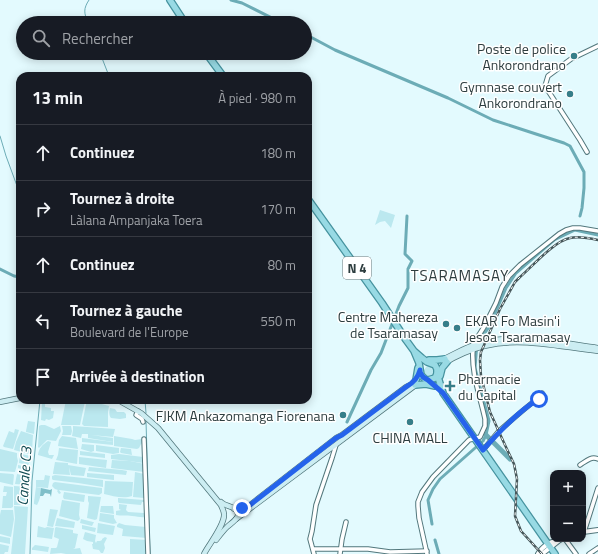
<!DOCTYPE html>
<html lang="fr">
<head>
<meta charset="utf-8">
<style>
	:root { --surface:#171b24; --page:#242831; --text:#f1f3f6; --muted:#9ea1a6; --line:#363941 }
	body { margin:0; font-family:"Titillium Web",sans-serif; background:var(--page); color:var(--text) }
	.controls { position:absolute; right:12px; bottom:12px; display:grid; overflow:hidden; border-radius:8px; box-shadow:0 2px 10px #0003 }
	.controls button { width:36px; height:36px; display:grid; place-items:center; padding:0; border:0; border-bottom:1px solid var(--line); background:var(--surface); color:var(--text); font:20px sans-serif }
	.stop { position:absolute; width:12px; height:12px; margin:-9px; border:3px solid #2563eb; border-radius:50%; background:#fff }
	.stop.end { background:#2563eb; border-color:#fff; box-shadow:0 1px 4px #0008 }
	.list { margin:0; padding:0; list-style:none }
	h2 { display:flex; justify-content:space-between; align-items:center; height:52px; margin:0; padding:0 16px; font-size:17px }
	h2 small { font-size:13px; font-weight:400; color:var(--muted) }
	.list li { display:grid; grid-template-columns:26px 1fr auto; gap:12px; align-items:center; box-sizing:border-box; height:56px; padding:0 16px; border-top:1px solid var(--line) }
	.list b { display:block; font-size:15px; white-space:nowrap }
	.list p { margin:0; font-size:13px; white-space:nowrap; color:var(--muted) }
	.list em { font-size:13px; font-style:normal; color:var(--muted) }
	.icon { flex:none; width:22px; height:22px; fill:none; stroke:currentColor; stroke-width:2; stroke-linecap:round; stroke-linejoin:round }
	.map { position:relative; flex:none; width:598px; height:554px; overflow:hidden }
	.search { position:absolute; background:var(--surface); box-shadow:0 2px 10px #0003; left:16px; top:16px; width:296px; height:44px; display:flex; align-items:center; gap:10px; box-sizing:border-box; padding:0 14px; border-radius:22px; color:var(--muted); font-size:15px }
	.panel { position:absolute; background:var(--surface); box-shadow:0 2px 10px #0003; left:16px; top:72px; width:296px; height:332px; border-radius:12px }
	.map>svg:first-child { display:block }
</style>
</head>
<body>
<div class="map">
<svg width="598" height="554" viewBox="0 0 598 554">
	<rect width="100%" height="100%" fill="#e3fafe"/>
	<g fill="#bbe8ef">
		<polygon points="380,210 395,215 391,228 385,221 380,222 375,225"/>
		<polygon points="428,366 434,368 436,373 433,378 425,377 423,372 426,367"/>
		<polygon points="66,400 74,400 75,401 77,402 80,400 85,401 80,425 61,425"/>
		<polygon points="87,400 109,406 108,412 108,427 84,426 82,424"/>
		<polygon points="42,402 45,402 45,407 51,408 51,411 54,411 53,418 49,420 46,419 45,421 41,420"/>
		<path d="M110,408L115,409L117,412H124L126,414V418L120,419L111,418C109,416 109,411 110,408Z"/>
		<polygon points="28,421 35,422 34,434 26,432 26,431"/>
		<polygon points="41,425 45,425 54,429 60,426 61,431 56,441 47,440 39,448 38,447 39,426"/>
		<polygon points="62,426 71,426 72,431 71,435 62,435 63,431"/>
		<polygon points="73,426 115,429 113,437 91,435 113,438 113,442 88,438 88,434 82,434 81,438 72,436 73,430"/>
		<polygon points="15,429 19,430 13,449 4,447 3,446 9,431 14,433"/>
		<polygon points="21,431 33,435 32,452 29,454 14,450 16,442"/>
		<polygon points="62,436 76,438 78,449 58,446 59,440"/>
		<polygon points="114,436 132,439 135,440 142,439 143,443 141,444 139,448 137,449 114,446"/>
		<polygon points="82,438 113,442 113,445 82,442"/>
		<path d="M48,441L51,442L48,452L49,455H54L52,459L38,455C39,448 42,445 48,441Z"/>
		<polygon points="82,444 94,445 94,451 91,452 81,449"/>
		<polygon points="96,445 119,448 119,453 113,454 96,451"/>
		<polygon points="59,448 78,450 77,464 56,460 58,455"/>
		<polygon points="121,448 131,449 132,455 121,453 120,452"/>
		<polygon points="0,449 17,453 17,457 18,461 15,472 0,471"/>
		<path d="M80,451C88,452 96,453 105,454V458L80,455Z"/>
		<polygon points="20,454 21,454 31,456 30,462 28,465 19,463"/>
		<polygon points="119,454 143,457 143,463 129,461 111,459 111,455"/>
		<polygon points="79,457 107,460 106,468 79,464"/>
		<polygon points="112,460 130,461 145,464 144,472 111,468"/>
		<polygon points="55,462 68,463 68,465 86,468 84,476 71,475 69,467 70,475 53,474 53,473"/>
		<polygon points="18,465 28,467 28,470 30,471 29,475 21,474 22,469 18,468"/>
		<polygon points="89,467 122,470 127,471 126,475 88,471"/>
		<polygon points="135,472 144,474 144,498 133,497"/>
		<polygon points="0,473 13,474 14,475 13,485 0,482"/>
		<polygon points="87,473 114,475 114,480 87,477"/>
		<polygon points="17,474 28,477 28,485 15,484"/>
		<polygon points="45,475 50,476 48,488 36,487 36,480 44,480"/>
		<polygon points="55,475 103,480 103,487 78,483 53,480 52,479 52,476"/>
		<path d="M105,481L133,482L132,496C124,499 112,496 104,494Z"/>
		<polygon points="55,482 102,488 102,493 99,495 59,490 61,493 59,494 57,491 58,490 55,489 52,486 53,483"/>
		<polygon points="4,486 13,487 13,507 11,508 2,508 3,496 6,496 7,492 3,492"/>
		<polygon points="14,486 29,487 28,505 14,505"/>
		<path d="M36,487L41,488C41,494 40,500 37,505L34,504V502Z"/>
		<polygon points="64,492 85,495 84,502 64,499 63,497"/>
		<polygon points="88,496 101,497 97,519 95,520 87,518 89,503 88,501"/>
		<polygon points="118,498 144,500 144,502 142,502 141,505 119,503 118,502"/>
		<polygon points="62,500 80,503 79,515 80,519 78,521 59,516"/>
		<path d="M119,504L127,505L126,510L128,512L144,513L145,514V517C141,518 137,516 132,516C127,515 121,516 116,515V511L121,510L119,509Z"/>
		<polygon points="14,506 28,507 25,554 11,554 15,518"/>
		<polygon points="101,506 113,506 114,514 100,512"/>
		<polygon points="50,509 58,510 53,527 47,526"/>
		<polygon points="1,510 13,510 14,519 11,537 0,534 0,515"/>
		<polygon points="100,513 114,515 114,518 117,523 113,524 99,521"/>
		<polygon points="57,518 75,522 74,528 55,526"/>
		<polygon points="81,519 93,522 94,522 92,526 80,523"/>
		<polygon points="98,523 115,526 113,535 97,533"/>
		<polygon points="119,523 125,525 146,527 147,538 123,536 122,536 123,529 117,527 117,525"/>
		<polygon points="82,525 96,528 95,532 82,529"/>
		<polygon points="38,526 45,528 47,527 54,528 52,539 37,537"/>
		<polygon points="56,527 73,530 73,533 78,534 75,548 73,549 80,548 82,554 66,554 61,553 50,554 51,548 56,548 57,547 59,539 54,537 55,528"/>
		<polygon points="85,532 96,535 95,541 96,543 97,541 100,541 102,540 102,539 105,537 107,538 104,544 105,548 103,553 101,553 99,550 93,549 92,544 93,544 93,542 87,541 83,539"/>
		<polygon points="0,536 10,538 10,544 0,542"/>
		<polygon points="130,539 147,540 147,554 130,554"/>
		<polygon points="0,544 9,546 8,552 5,552 4,554 0,554"/>
		<polygon points="35,545 49,547 48,552 34,550 32,550 32,548"/>
	</g>
	<polygon fill="#7fbfc9" points="41,488 50,490 52,489 51,497 50,494 45,493 43,496 40,496"/>
	<g fill="none" stroke-linecap="round" stroke-linejoin="round">
		<g stroke="#6cacb6" stroke-width="1">
			<path d="M88,23C84,13 83,9 89,0"/>
			<polyline points="100,53 109,76"/>
			<polyline points="0,136 6,156 20,194"/>
			<polyline points="145,400 146,413"/>
			<polyline points="146,421 150,554"/>
			<polyline points="30,554 32,481 40,400"/>
		</g>
		<g stroke="#6cacb6" stroke-width="3">
			<polyline points="231,0 242,3 282,23"/>
			<polyline points="305,34 335,50 448,98 493,120 536,134 564,143 570,146 584,172 584,188 582,208 580,216"/>
			<polyline points="0,269 14,276 20,277"/>
			<polyline points="347,422 371,370 381,353 399,306 408,288 408,269 412,261 405,254 407,216"/>
			<polyline points="432,524 428,500 433,489 440,479 483,441 486,435 489,421 475,368 477,343 489,327 506,288 516,273 554,240 575,230 598,235"/>
			<polyline points="435,540 439,554"/>
		</g>
		<polyline stroke="#6cacb6" stroke-width="5" points="486,435 510,459"/>
		<g stroke="#52777c" stroke-width="5.5">
			<g id="minor">
				<polyline points="587,152 580,140 545,86 548,76 571,59 598,46"/>
				<polyline points="472,346 484,327 496,303 502,287 509,276 520,265 559,234 566,230 573,228 580,228 598,231"/>
				<polyline points="49,401 49,400"/>
				<polyline points="138,411 136,415 142,419 143,422"/>
				<polyline points="144,439 148,554"/>
				<polyline points="483,450 499,431 521,412 533,402 539,399 542,393"/>
				<path d="M580,465C586,461 591,456 598,459"/>
				<polyline points="584,532 598,488"/>
				<polyline points="565,539 576,554"/>
				<polyline points="314,549 368,549 390,552 427,551"/>
				<polyline points="314,554 310,539 312,531 316,505 332,458 336,445"/>
				<polyline points="340,554 342,539 346,522"/>
				<path d="M427,554L419,518L418,506V502L422,492L433,477L469,440L480,437L485,426V419C480,396 471,373 473,349"/>
				<polyline points="589,554 598,548"/>
			</g>
		</g>
		<g stroke="#52777c" stroke-width="6">
			<g id="tertiary">
				<polyline points="583,532 598,530"/>
				<path d="M538,554C543,545 552,541 562,539"/>
				<polyline points="542,554 561,539"/>
			</g>
		</g>
		<g stroke="#52777c" stroke-width="6">
			<g id="secondary">
				<path d="M442,360C455,354 467,346 481,343C517,333 561,343 598,348"/>
				<path d="M445,363C451,359 457,356 464,353C508,333 552,346 598,351"/>
				<path d="M118,400L141,413L158,428L221,505C222,508 224,511 224,514C225,525 209,544 204,554"/>
				<polyline points="0,402 20,398"/>
				<polyline points="234,509 243,508 250,505 336,438 342,435 406,387 412,384 417,378"/>
				<polyline points="236,519 417,384"/>
				<path d="M216,540C220,535 223,531 227,527C231,523 244,516 235,509C231,506 225,506 221,502"/>
			</g>
		</g>
		<g stroke="#46939f" stroke-width="8">
			<g id="primary">
				<polyline points="170,0 185,23"/>
				<polyline points="206,53 223,76"/>
				<polyline points="308,199 382,303 406,340 414,351 422,358 427,362 435,365 437,369 437,374 435,378 428,380 425,379 421,375 419,363 414,351"/>
				<polyline points="429,360 437,360 445,359"/>
				<polyline points="437,374 443,393 555,554"/>
				<polyline points="440,376 442,368 447,362"/>
				<polyline points="416,380 418,368"/>
				<polyline points="415,385 426,384 435,386"/>
			</g>
		</g>
		<use href="#minor" stroke="#fff" stroke-width="3.5"/>
		<use href="#tertiary" stroke="#fff" stroke-width="4"/>
		<use href="#secondary" stroke="#ccedf2" stroke-width="4.5"/>
		<use href="#primary" stroke="#98dae4" stroke-width="5.5"/>
		<g stroke="#46575a" stroke-width="2.5">
			<path id="rail" d="M542,554L521,531L515,516L517,479L514,464L505,445L490,412L481,376L480,360L481,352L500,309L515,282L519,278C532,267 554,241 570,238C579,236 589,238 598,240"/>
		</g>
		<use href="#rail" stroke="#fff" stroke-width="1" stroke-dasharray="3" stroke-linecap="butt"/>
	</g>
	<g fill="none" stroke-linecap="round" stroke-linejoin="round">
		<path stroke="#2563eb" stroke-width="5" d="M242,508L250,505L336,438L342,435L406,387C413,383 418,378 420,370V372L423,377L428,380L443,393L483,450C498,433 519,410 539,399"/>
	</g>
	<g fill="#377e89" stroke="#fff" stroke-width="1.5">
		<circle cx="574" cy="56" r="4"/>
		<circle cx="570" cy="94" r="4"/>
		<circle cx="446" cy="324" r="4"/>
		<circle cx="457" cy="328" r="4"/>
		<path d="M448 380h4v4h4v4h-4v4h-4v-4h-4v-4h4z"/>
		<circle cx="343" cy="415" r="4"/>
		<circle cx="410" cy="422" r="4"/>
	</g>
	<g text-anchor="middle" dominant-baseline="central" stroke-width="3" stroke-linejoin="round" paint-order="stroke">
		<rect fill="#fff" stroke="#6c7779" stroke-width="1" x="343" y="257" width="28" height="22" rx="3"/>
		<g font-size="13" font-weight="bold" fill="#2d3d3f">
			<text x="357" y="268">N 4</text>
		</g>
		<g font-size="14" fill="#2d3d3f" stroke="#fff" text-anchor="end">
			<text x="566" y="48">Poste de police<tspan x="566" dy="16">Ankorondrano</tspan></text>
			<text x="562" y="86">Gymnase couvert<tspan x="562" dy="16">Ankorondrano</tspan></text>
			<text x="438" y="316">Centre Mahereza<tspan x="438" dy="16">de Tsaramasay</tspan></text>
			<text x="465" y="320" text-anchor="start">EKAR Fo Masin'i<tspan x="465" dy="16">Jesoa Tsaramasay</tspan></text>
			<text x="458" y="378" text-anchor="start">Pharmacie<tspan x="458" dy="16">du Capital</tspan></text>
			<text x="335" y="415">FJKM Ankazomanga Fiorenana</text>
			<text x="410" y="437" text-anchor="middle">CHINA MALL</text>
		</g>
		<g font-size="15" letter-spacing="1" fill="#2d3d3f" stroke="#fff">
			<text x="460" y="275">TSARAMASAY</text>
		</g>
		<g font-size="15" font-style="italic" fill="#114b53" stroke="#fff">
			<text transform="translate(24 476) rotate(-86)">Canale C3</text>
		</g>
	</g>
</svg>
<div class="controls">
<button>+</button>
<button>−</button>
</div>
<div class="stop" style="left:539px;top:399px"></div>
<div class="stop end" style="left:242px;top:508px"></div>
<div class="search"><svg class="icon" aria-label="search" viewBox="0 0 24 24"><circle cx="10" cy="10" r="6"/><path d="M15 15l6 6"/></svg>Rechercher</div>
<section class="panel">
<h2>13 min<small>À pied · 980 m</small></h2>
<ul class="list">
<li><svg class="icon" aria-label="ahead" viewBox="0 0 24 24"><path d="M12 20V5M6 11l6-6 6 6"/></svg><div><b>Continuez</b></div><em>180 m</em></li>
<li><svg class="icon" aria-label="right" viewBox="0 0 24 24"><path d="M7 20v-9h11M14 6l5 5-5 5"/></svg><div><b>Tournez à droite</b><p>Làlana Ampanjaka Toera</p></div><em>170 m</em></li>
<li><svg class="icon" aria-label="ahead" viewBox="0 0 24 24"><path d="M12 20V5M6 11l6-6 6 6"/></svg><div><b>Continuez</b></div><em>80 m</em></li>
<li><svg class="icon" aria-label="left" viewBox="0 0 24 24"><path d="M17 20v-9H6M10 6l-5 5 5 5"/></svg><div><b>Tournez à gauche</b><p>Boulevard de l'Europe</p></div><em>550 m</em></li>
<li><svg class="icon" aria-label="arrive" viewBox="0 0 24 24"><path d="M6 21V4h12l-3 4 3 4H6"/></svg><div><b>Arrivée à destination</b></div></li>
</ul>
</section>
</div>
</body>
</html>
